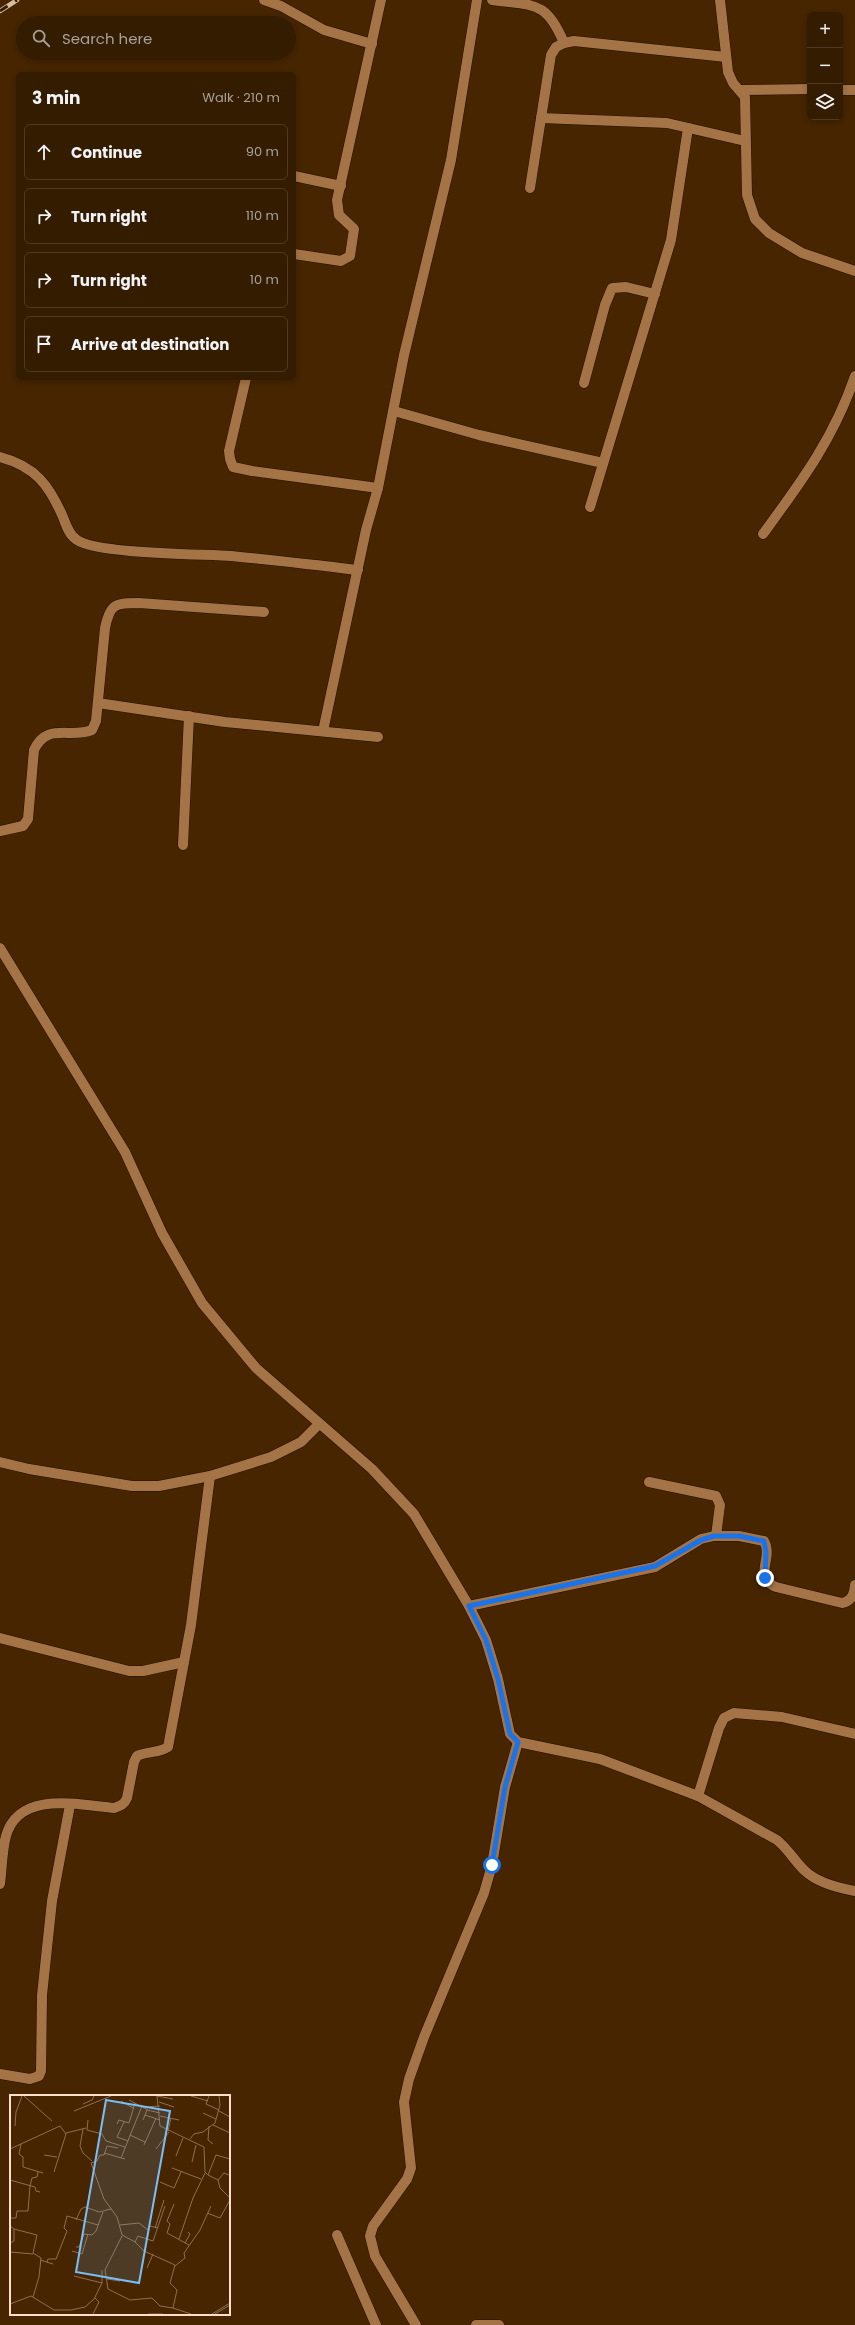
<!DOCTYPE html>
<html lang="en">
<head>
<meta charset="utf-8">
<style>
	:root { --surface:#341c00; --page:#3c250a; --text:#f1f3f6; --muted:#a9a199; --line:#4e3a22 }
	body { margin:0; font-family:Poppins,sans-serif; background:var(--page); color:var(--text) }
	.controls { position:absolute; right:12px; top:12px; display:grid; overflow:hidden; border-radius:6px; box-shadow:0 2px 6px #0003 }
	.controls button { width:36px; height:36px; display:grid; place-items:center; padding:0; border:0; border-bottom:1px solid var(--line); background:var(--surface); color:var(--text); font:20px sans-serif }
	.stop { position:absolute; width:12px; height:12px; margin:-9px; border:3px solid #1a73e8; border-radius:50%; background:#fff }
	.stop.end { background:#1a73e8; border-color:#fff; box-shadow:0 1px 4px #0008 }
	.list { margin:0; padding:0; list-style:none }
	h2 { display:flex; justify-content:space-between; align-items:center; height:52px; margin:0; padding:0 16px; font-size:17px }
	h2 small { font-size:13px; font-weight:400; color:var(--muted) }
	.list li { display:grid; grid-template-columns:26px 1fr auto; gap:12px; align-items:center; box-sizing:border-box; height:56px; margin:0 8px 8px; padding:0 8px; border:1px solid var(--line); border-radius:6px }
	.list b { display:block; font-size:15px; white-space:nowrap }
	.list em { font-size:13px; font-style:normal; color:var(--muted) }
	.icon { flex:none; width:22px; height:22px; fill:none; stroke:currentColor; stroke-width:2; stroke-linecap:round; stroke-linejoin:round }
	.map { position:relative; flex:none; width:855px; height:2325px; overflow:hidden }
	.search { position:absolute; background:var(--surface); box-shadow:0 2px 6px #0003; left:16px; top:16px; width:280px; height:44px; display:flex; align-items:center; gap:10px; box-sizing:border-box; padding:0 14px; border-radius:22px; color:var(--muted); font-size:15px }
	.panel { position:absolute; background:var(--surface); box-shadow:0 2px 6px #0003; left:16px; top:72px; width:280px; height:308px; border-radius:6px }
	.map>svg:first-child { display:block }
</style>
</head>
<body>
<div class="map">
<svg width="855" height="2325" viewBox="0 0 855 2325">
	<rect width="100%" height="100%" fill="#462500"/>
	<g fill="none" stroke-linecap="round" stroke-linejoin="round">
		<g stroke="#261000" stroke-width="11">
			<g id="minor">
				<polyline points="264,0 281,6 324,30 372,44"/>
				<path d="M492,0C534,6 546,0 564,43"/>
				<polyline points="720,0 728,72 733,83 745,97 747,195 755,219 769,233 802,253 855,271"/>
				<polyline points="740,90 810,89"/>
				<polyline points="840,90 855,90"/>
				<polyline points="541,118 667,123 745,141"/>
				<polyline points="294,176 341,186"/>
				<polyline points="530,188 551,55 556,47 564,43 574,41 726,57"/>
				<polyline points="294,254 341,261 350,256 354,229 339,215 337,200 381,0"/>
				<polyline points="246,378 229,451 230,459 233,467 252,471 378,488"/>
				<polyline points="584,383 605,305 612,288 626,287 655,294"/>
				<polyline points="394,411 479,435 603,463"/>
				<path d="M0,457C35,466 49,485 63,517C66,525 69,535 77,540C97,554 201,554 231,556C273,560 315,565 358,570"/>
				<polyline points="590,507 671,240 688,128"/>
				<path d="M763,534C801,482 834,438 855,376"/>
				<polyline points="98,703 225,722 378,737"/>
				<polyline points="323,731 366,530 378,488 404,355 451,160 477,0"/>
				<path d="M0,831L23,826L28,819L34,750C47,722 69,739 92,730L96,721L105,628C110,603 116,603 139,603L264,612"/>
				<polyline points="183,845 189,716"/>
				<polyline points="0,948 125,1152 162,1233 202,1303 256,1368 372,1469 414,1514 469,1606 486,1640 498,1679 510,1734 518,1742 600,1759 698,1796"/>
				<polyline points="0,1462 29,1469 132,1486 159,1486 210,1476 271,1457 301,1442 319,1424"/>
				<polyline points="649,1482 716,1496 720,1505 716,1536"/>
				<path d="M469,1606L655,1567L701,1539L714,1536H739L764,1541C774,1559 752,1576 776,1587L842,1603C852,1601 854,1594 855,1585"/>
				<polyline points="0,1638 129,1671 143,1671 184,1662"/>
				<path d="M855,1734L782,1717L734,1713L724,1718L719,1728L698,1796L777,1840C788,1849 794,1860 804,1870C816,1882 838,1888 855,1891"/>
				<path d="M0,1884C2,1868 2,1851 6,1836C19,1790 79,1805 114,1808C120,1806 124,1805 127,1798L134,1762L137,1756C147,1751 160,1753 168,1747L191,1625L210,1476"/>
				<polyline points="0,2074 30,2079 39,2076 41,2071 42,1995 52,1901 70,1805"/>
				<polyline points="337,2235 376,2325"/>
				<polyline points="416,2325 375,2256 370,2236 373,2226 407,2179 411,2168 404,2102 409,2079 424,2037 484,1893 492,1865 505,1787 518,1742"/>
				<polyline points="476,2325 499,2325"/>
			</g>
		</g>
		<use href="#minor" stroke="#a57446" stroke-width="10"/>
		<g stroke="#d8bca2" stroke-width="4.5">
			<polyline id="rail" points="0,11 17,0"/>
		</g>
		<use href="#rail" stroke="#361e05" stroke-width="3" stroke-dasharray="9" stroke-linecap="butt"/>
	</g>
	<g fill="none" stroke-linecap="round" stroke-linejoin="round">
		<polyline stroke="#1a73e8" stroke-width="5" points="492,1865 505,1787 518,1742 510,1734 498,1679 486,1640 469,1606 655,1566 701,1540 714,1536 739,1536 764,1541 766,1552 765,1578"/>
	</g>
	<g transform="translate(10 2095)">
		<rect width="220" height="220" fill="#462500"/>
		<path fill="none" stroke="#8e6f50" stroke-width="1" d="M14,1L42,26M147,1L150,31L194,52L195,77L198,80M147,1L163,4M181,1L198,6M199,1L196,9L209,15M119,5L138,15M111,6L123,13M149,7L164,12M73,9L82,5L84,1M136,12L150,11M64,16L101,1M209,16L220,22M193,18L206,24M135,20L150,25M150,21L169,25M78,25L77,35L92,39L96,46L115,52M133,25L137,15L150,18M114,27L107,42L118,46M107,29L109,25L119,28L125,8M203,30L220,38M5,31L6,17L12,1M199,31L198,45L203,49M73,34L70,51L73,58L82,66M158,36L161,23M56,38L76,33M120,40L135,47M180,44L184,39L193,37L205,28L210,10L209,1M11,49L9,59L13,62V72L33,78M134,50L146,23M108,53L97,51L94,60H90L87,66L81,68L94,104L107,122L112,140L125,147M0,54L50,31L56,39L44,77M146,54L159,37M94,58L115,64M34,60L47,62M166,61L173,43M111,63L132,11M220,64L206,60L198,80L208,85L210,93L220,103M182,67L186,50M162,73L191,84M0,85L25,92L26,96L30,97M208,85L214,78L219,80M150,87L164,93L171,77M164,109L157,126L160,129L157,138L179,150M155,111L143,146L128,141L125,147L134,156L165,170L160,188L167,195L163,213L181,219M197,118L210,123L220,105M0,123H6L7,116H18L20,91L22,83L27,82L28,77M66,125L71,114L75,112L89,117L101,114M110,130L129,128L138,135L140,131L148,133M0,131L4,134V146L0,148M145,133L154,105M4,134L27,140L23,158L31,163L29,182L23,202M112,141L95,175L98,194L120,205L142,203L150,211L163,213M169,144L183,103L195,78M175,148L180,139L178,137M66,152H69L74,139L82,140L86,136L93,117M62,156L72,159L78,139M0,157L23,159M30,165L43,169M37,167L38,164H46L57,136L54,133L57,121L88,130M165,171L175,163L174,158L190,135L201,111M137,173L143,159M64,181L92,188M97,184L110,186M0,209L21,201L44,215H61L75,212L84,204L92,188V175M83,219L89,207L85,203M138,219H153M202,219L220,208M205,219L220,210"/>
		<path fill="#78bff7" fill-opacity="0.15" stroke="#78bff7" stroke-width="2" d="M96,5L160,16L129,188L66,177Z"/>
		<rect width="220" height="220" fill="none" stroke="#fbdfc8" stroke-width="2"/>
	</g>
</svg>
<div class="controls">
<button>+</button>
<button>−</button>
<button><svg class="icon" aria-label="layers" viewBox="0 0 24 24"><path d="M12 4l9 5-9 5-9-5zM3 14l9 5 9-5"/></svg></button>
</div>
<div class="stop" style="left:492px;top:1865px"></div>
<div class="stop end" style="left:765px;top:1578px"></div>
<div class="search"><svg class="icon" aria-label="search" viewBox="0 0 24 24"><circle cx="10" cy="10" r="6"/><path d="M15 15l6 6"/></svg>Search here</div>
<section class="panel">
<h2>3 min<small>Walk · 210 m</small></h2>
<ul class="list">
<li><svg class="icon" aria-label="ahead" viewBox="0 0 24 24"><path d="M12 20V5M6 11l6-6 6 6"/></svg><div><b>Continue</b></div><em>90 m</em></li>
<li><svg class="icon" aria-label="right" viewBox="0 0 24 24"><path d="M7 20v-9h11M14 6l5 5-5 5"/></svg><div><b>Turn right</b></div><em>110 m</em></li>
<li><svg class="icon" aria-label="right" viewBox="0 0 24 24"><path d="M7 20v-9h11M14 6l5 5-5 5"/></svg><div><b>Turn right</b></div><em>10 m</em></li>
<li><svg class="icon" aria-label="arrive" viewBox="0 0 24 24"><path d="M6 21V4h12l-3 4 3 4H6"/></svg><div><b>Arrive at destination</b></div></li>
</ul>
</section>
</div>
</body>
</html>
